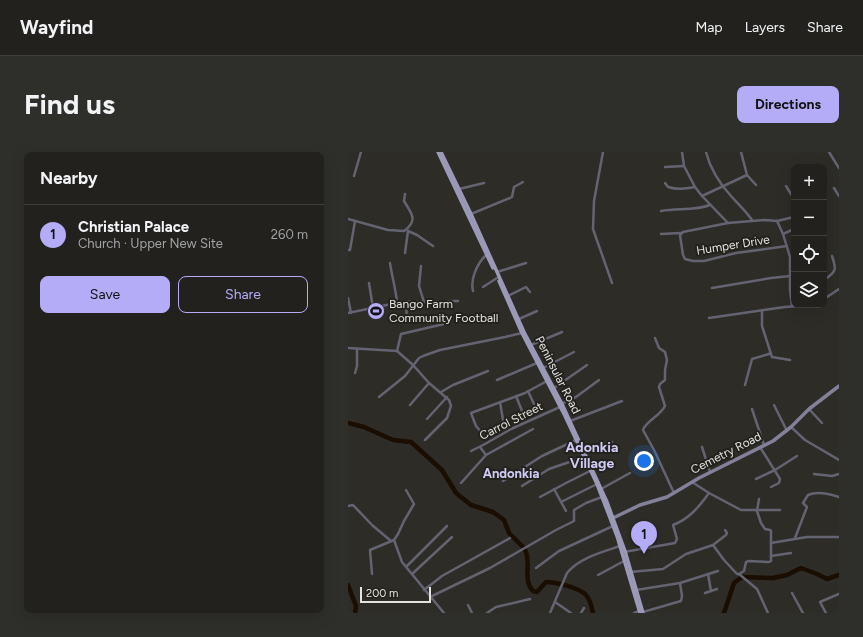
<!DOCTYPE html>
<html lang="en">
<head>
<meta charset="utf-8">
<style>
	:root { --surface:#22211d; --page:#2e2e2a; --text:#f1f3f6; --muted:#a2a3a4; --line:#3f3e3b; --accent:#b5acf8 }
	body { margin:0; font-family:Figtree,sans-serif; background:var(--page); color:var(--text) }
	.controls { position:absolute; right:12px; top:12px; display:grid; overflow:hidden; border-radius:8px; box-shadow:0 4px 16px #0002 }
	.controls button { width:36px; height:36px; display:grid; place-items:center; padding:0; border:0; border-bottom:1px solid var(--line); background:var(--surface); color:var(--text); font:20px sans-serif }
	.scale { position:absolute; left:12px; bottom:10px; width:71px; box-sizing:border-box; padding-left:4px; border:2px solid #e4e3df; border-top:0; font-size:11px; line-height:14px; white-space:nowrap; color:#e4e3df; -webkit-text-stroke:3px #24221d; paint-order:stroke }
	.you { position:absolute; left:296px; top:309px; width:14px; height:14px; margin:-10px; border:3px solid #fff; border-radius:50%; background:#1a73e8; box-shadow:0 0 0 6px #1a73e833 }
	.badge { display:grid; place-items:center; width:26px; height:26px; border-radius:50%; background:var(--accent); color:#111; font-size:13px; font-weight:700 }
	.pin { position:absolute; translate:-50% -33px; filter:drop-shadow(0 1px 2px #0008) }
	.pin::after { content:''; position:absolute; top:21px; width:14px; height:12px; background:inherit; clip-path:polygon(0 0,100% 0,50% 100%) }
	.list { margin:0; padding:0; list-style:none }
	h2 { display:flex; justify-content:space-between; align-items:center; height:52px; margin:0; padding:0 16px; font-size:17px }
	h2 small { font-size:13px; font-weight:400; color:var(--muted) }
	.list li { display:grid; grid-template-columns:26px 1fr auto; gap:12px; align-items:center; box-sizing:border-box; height:60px; padding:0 16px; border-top:1px solid var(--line) }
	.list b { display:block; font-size:15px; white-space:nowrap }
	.list p { margin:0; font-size:13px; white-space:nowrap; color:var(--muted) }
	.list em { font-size:13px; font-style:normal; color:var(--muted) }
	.actions { display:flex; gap:8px; padding:12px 16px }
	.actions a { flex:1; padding:9px 0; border:1px solid var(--accent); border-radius:8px; text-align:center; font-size:14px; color:var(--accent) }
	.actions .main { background:var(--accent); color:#111 }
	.icon { flex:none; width:22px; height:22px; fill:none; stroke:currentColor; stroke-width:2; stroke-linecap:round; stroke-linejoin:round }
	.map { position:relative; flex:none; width:491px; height:461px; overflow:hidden; border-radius:8px }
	header { display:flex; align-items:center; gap:24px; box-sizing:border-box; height:56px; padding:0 20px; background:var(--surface); border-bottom:1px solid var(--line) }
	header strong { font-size:19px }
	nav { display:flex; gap:22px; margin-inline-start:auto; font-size:14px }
	.intro { display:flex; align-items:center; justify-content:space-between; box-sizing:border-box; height:96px; padding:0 24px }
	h1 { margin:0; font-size:28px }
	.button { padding:10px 18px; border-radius:8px; background:var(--accent); color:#111; font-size:14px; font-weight:700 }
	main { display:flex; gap:24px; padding:0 24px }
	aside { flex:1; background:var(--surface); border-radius:8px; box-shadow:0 4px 16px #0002 }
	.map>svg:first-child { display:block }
</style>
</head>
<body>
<header>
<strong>Wayfind</strong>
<nav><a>Map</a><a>Layers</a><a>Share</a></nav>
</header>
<div class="intro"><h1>Find us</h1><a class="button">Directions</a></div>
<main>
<aside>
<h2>Nearby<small></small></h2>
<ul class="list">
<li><span class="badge">1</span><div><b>Christian Palace</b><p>Church · Upper New Site</p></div><em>260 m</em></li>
</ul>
<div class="actions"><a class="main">Save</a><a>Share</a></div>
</aside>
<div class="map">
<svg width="491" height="461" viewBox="0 0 491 461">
	<rect width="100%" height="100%" fill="#2e2c27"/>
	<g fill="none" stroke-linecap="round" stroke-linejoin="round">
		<g stroke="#190e00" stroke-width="4.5">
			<polyline points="0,271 16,275 45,288 63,290 94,318 108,341 123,353 145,360 156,368 161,381 176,396"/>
			<path d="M177,398C184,411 174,428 185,439L189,440L198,430C208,430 232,436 238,443C242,447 244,456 245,461"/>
			<polyline points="0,433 8,454 7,461"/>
			<polyline points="376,461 386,431 394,425 425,426 439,423 453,416 469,422 479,427 491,423"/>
		</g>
		<g stroke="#646372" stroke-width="2.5">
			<polyline points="255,0 246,49 245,77 264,131"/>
			<polyline points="334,0 336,14 347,35 354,44 399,23 393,0"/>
			<path d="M358,0C362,16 372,32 383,44C391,53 398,59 404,68"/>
			<polyline points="481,0 491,16"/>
			<polyline points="317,15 336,14"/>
			<polyline points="399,23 408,33"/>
			<polyline points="6,24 13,0"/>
			<path d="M317,31L320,35C329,38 338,37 347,35"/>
			<polyline points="438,34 446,47"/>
			<polyline points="486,36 491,44"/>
			<polyline points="111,37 136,31"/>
			<polyline points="354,44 380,71"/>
			<path d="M313,59C329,56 347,59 362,53"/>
			<polyline points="123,62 162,46 164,45 166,35 175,30"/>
			<path d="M0,67L40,78L56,79C71,68 63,61 56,49L57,42"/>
			<polyline points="429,69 435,82 442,105 442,138 444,154"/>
			<polyline points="60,79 69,83 85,94"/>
			<polyline points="313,82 333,81"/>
			<polyline points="435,82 446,77"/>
			<polyline points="439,94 388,101 356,109 345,109 337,107 335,103 332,83 335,80 380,71 417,68 429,69 446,65"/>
			<polyline points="0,98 2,98 7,69"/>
			<polyline points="57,101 60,79"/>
			<path d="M42,111C44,125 48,137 49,151"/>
			<polyline points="73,114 71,134 76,150"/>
			<polyline points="149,120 178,111"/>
			<path d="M476,128C488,120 489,118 484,104"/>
			<polyline points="21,131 25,156"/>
			<polyline points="135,135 149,126"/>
			<polyline points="364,136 423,126 442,124"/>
			<path d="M125,139C122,127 129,112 138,103"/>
			<polyline points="160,144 178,135 182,140"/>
			<polyline points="0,146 3,161"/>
			<polyline points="476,147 491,137"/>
			<polyline points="58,150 59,171"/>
			<polyline points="414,159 414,174 424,205 442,208"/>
			<polyline points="0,161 53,150 110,149"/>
			<polyline points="361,166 437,155 466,153"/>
			<polyline points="171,167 189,159"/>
			<path d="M307,186L311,196L317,200L319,208L317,218V228L312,232L311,235L317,254C312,264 297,270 295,278L306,298L326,341"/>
			<polyline points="183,193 214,180"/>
			<polyline points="0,196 49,199 65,213 81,231 101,248 103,254 99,266 77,288"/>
			<polyline points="49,199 53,182 96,172"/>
			<polyline points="195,216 226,200"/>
			<polyline points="7,221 9,214 9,197"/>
			<polyline points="149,228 189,211"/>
			<polyline points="397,233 404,207 421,202 422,201"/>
			<polyline points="206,236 239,213"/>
			<polyline points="180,239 186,252"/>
			<polyline points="93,240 105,233 140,219"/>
			<polyline points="168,244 174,259"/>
			<polyline points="31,245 57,224 71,206 75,204 92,198 157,185 174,181"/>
			<polyline points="152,250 155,268"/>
			<polyline points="213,252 228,245 251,228"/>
			<polyline points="62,253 81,231"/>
			<polyline points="426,253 439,279"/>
			<polyline points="404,257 416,293"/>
			<polyline points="461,257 474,271"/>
			<polyline points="79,267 99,245"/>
			<polyline points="222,269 274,249"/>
			<polyline points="443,275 457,288 491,308"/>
			<polyline points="134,281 128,274 123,261 177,241 199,229"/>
			<polyline points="132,295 138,303"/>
			<polyline points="354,295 362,320"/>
			<polyline points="412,295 432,327 431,331 423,335"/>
			<polyline points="123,299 137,292 163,277 212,255"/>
			<polyline points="236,300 264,290"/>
			<polyline points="466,322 484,324 491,322"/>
			<polyline points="408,327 427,318 449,304"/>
			<polyline points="155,329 194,304 228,288"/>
			<polyline points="344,330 361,341 393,358 432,358"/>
			<polyline points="113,331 138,303 185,277"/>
			<polyline points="174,334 201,317 236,305"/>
			<polyline points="206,337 218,359"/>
			<polyline points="253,337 282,321"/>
			<polyline points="192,345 218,331 242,319"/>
			<polyline points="213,350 249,332"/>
			<polyline points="0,354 5,353 24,373 43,389"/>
			<polyline points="409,359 411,347"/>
			<path d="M447,386L459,355L455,351L460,343C469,339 482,342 491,345"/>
			<polyline points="46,388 54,410 96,461"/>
			<polyline points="423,391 459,385 491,385"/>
			<polyline points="365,393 376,408 389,422 391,422 396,419 398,410 400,409 421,410 423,409 423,379 422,378 417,377 413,371 409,359"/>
			<path d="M276,400L327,391L329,387L325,373C341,367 351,355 361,341"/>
			<polyline points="423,404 443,401"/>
			<polyline points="58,415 99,374"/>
			<polyline points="188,416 211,399 265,374"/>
			<polyline points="282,420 315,417 338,402 365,393 378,383 379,381 377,378"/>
			<polyline points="24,422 22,398 46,388 50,382 56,369 66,352 58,338"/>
			<polyline points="64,422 104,385"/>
			<polyline points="360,422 363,439"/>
			<polyline points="391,422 409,437 420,461"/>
			<polyline points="250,423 276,409"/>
			<polyline points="76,438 94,424 162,386"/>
			<polyline points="288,438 332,431 370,419"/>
			<polyline points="357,441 369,437"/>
			<polyline points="444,441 455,461"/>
			<polyline points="82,445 142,416 208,378 226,369 226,358 238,351 254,345"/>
			<polyline points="207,450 223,461"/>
			<polyline points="120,453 124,461"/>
			<polyline points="295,460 333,449 334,444 332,431"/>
			<polyline points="139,461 148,455 182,447"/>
			<path d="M202,461L219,421C231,406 254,400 272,394"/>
			<polyline points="233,461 236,456"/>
			<polyline points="286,461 291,459"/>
			<polyline points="478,461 472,450 491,442"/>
		</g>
		<polyline stroke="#83819a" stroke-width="3.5" points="263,367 292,353 319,345 351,326 425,289 443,275 461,257 491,234"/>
		<g stroke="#9b99b8" stroke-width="3.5">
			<polyline points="90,0 145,116"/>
			<polyline points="93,0 123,62 176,180 214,252 259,350 277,399 295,461"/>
			<polyline points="151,129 174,181 217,264 249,332 269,384 292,461"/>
		</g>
	</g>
	<defs>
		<g id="stadium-disc" transform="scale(0.9)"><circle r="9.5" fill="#b5acf8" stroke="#24221d"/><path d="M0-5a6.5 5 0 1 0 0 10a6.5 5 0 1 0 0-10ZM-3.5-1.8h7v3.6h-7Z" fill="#111"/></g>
	</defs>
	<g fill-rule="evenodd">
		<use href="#stadium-disc" x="28" y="159"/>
	</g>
	<g text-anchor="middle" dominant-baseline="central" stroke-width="4" stroke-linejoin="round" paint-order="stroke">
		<g font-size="12" fill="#e4e3df" stroke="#24221d">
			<text transform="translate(385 93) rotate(-9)">Humper Drive</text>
			<text transform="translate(210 223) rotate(63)">Peninsular Road</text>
			<text transform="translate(163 269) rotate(-27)">Carrol Street</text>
			<text transform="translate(378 301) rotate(-27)">Cemetry Road</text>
		</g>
		<g font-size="12" fill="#e4e3df" stroke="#24221d" text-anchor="start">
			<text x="41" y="152">Bango Farm<tspan x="41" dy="14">Community Football</tspan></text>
		</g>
		<g font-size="13" font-weight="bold" fill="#cecaf6" stroke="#24221d">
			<text x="163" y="321">Andonkia</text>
		</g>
		<g font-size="14" font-weight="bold" fill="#cecaf6" stroke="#24221d">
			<text x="244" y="295">Adonkia<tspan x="244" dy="16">Village</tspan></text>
		</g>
	</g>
</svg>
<div class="controls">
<button>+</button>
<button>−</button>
<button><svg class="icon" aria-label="locate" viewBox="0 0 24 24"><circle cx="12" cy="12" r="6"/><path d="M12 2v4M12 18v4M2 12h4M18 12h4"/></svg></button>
<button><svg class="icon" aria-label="layers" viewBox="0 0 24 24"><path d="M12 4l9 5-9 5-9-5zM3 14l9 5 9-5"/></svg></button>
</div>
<div class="scale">200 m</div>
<div class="you"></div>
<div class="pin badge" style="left:296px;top:402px">1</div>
</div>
</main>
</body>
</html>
